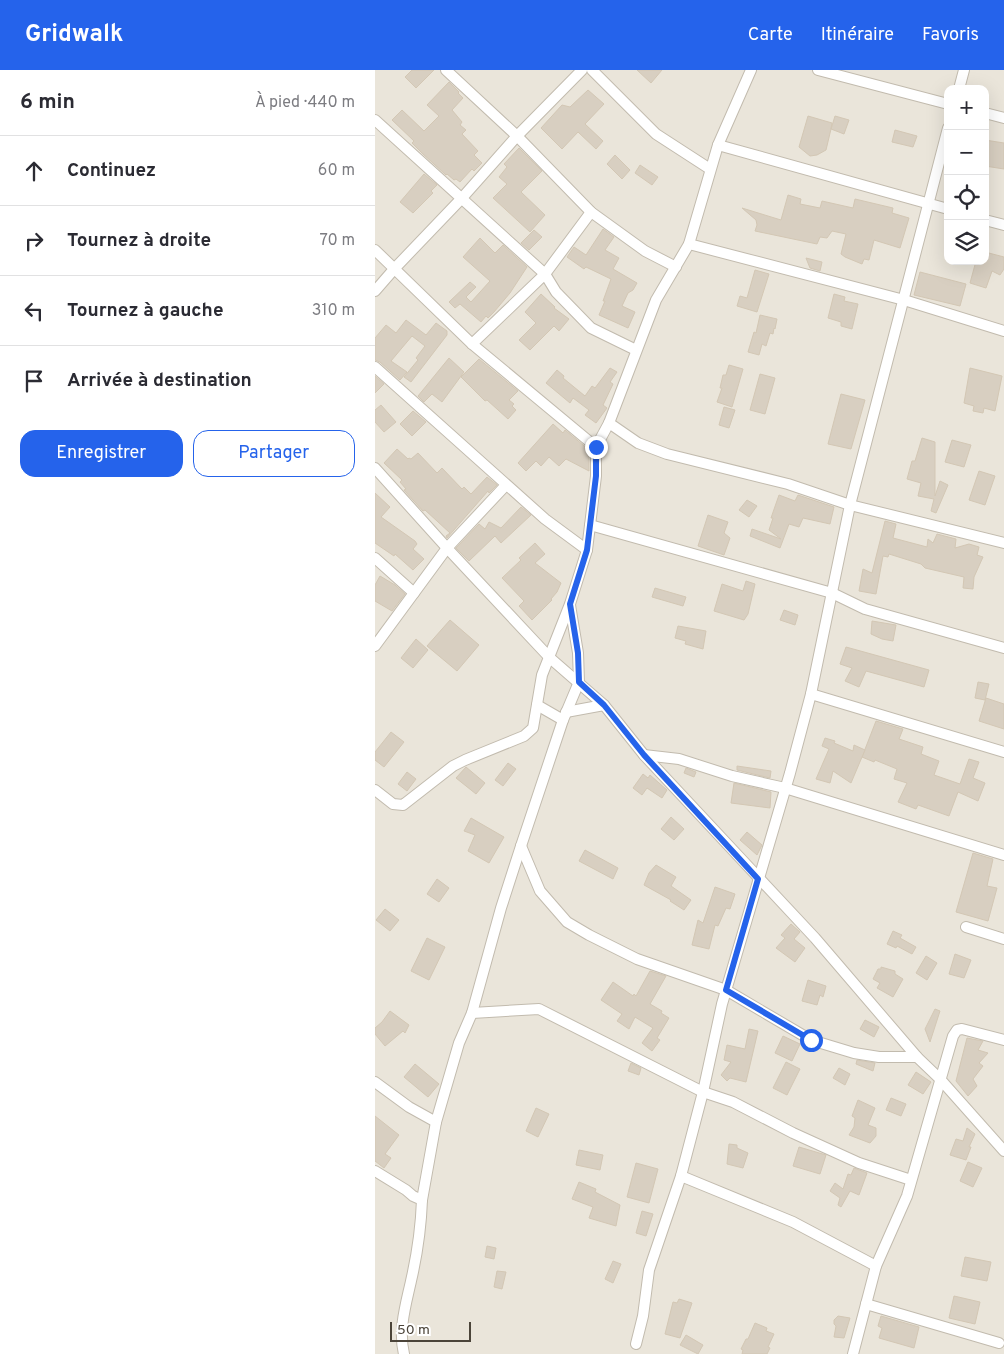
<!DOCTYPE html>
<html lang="fr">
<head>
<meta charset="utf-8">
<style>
	:root { --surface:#fff; --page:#f2f2f3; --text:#2b2b33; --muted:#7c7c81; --line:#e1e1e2; --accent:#2563eb }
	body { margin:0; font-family:Overpass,sans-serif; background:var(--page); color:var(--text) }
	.controls { position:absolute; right:15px; top:15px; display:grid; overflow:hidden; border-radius:10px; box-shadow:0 5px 20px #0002 }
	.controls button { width:45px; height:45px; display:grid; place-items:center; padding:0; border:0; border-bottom:1px solid var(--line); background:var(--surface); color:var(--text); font:25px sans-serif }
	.scale { position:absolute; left:15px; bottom:12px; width:81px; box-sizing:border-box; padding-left:5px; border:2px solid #4b4439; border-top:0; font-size:14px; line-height:18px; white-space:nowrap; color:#4b4439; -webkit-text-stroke:4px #fff; paint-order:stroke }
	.stop { position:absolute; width:15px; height:15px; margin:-11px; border:4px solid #2563eb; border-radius:50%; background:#fff }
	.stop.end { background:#2563eb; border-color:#fff; box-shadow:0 1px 5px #0008 }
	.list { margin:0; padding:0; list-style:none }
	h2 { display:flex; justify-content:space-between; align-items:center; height:65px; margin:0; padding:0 20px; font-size:21px }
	h2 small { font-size:16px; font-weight:400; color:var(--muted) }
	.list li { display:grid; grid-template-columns:32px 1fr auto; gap:15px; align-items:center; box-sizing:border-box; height:70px; padding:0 20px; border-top:1px solid var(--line) }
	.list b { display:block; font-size:19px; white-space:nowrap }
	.list em { font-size:16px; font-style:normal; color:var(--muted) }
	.actions { display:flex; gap:10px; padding:15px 20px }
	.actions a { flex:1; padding:11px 0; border:1px solid var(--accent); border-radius:15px; text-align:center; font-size:18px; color:var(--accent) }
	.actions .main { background:var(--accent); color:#fff }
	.icon { flex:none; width:28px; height:28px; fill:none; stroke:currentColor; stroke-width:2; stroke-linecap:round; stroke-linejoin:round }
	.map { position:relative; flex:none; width:629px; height:1284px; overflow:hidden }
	header { display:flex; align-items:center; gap:30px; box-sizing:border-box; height:70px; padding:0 25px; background:var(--accent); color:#fff }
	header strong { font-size:24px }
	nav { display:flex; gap:28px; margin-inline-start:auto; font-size:18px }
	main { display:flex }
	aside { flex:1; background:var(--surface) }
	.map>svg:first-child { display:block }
</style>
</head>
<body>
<header>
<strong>Gridwalk</strong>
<nav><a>Carte</a><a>Itinéraire</a><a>Favoris</a></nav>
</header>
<main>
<aside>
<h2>6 min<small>À pied · 440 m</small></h2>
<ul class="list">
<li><svg class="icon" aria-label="ahead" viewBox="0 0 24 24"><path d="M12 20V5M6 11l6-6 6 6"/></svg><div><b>Continuez</b></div><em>60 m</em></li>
<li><svg class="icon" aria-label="right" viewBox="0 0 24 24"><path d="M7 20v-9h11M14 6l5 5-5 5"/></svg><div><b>Tournez à droite</b></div><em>70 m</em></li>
<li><svg class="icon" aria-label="left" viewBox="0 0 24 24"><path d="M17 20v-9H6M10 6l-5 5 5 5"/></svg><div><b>Tournez à gauche</b></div><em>310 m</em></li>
<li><svg class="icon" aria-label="arrive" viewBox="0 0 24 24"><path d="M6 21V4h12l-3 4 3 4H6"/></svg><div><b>Arrivée à destination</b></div></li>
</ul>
<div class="actions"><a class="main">Enregistrer</a><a>Partager</a></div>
</aside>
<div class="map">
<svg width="629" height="1284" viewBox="0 0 629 1284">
	<rect width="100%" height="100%" fill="#f6f3ec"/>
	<path fill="#eae5da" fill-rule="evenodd" d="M0,0H629V1284H0ZM573,19H610V191H573Z"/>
	<g fill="#d8cfc1" stroke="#d3c7b4">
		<polygon points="37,0 59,0 41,18 30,7"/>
		<polygon points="262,0 287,0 276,13"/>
		<polygon points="74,12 84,22 83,23 88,28 77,40 87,52 85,55 91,60 87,64 103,81 99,85 107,93 99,101 97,99 85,112 81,109 79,110 72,104 71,105 48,84 37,73 39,71 17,50 27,40 49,61 64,46 52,35"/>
		<polygon points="213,20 229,34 210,54 228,71 221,79 203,62 187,79 166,58 187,35 195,37"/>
		<polygon points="433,46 457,53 456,59 460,46 474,50 469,64 456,59 451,80 442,85 435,86 424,77"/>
		<polygon points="520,60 542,66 538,77 517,72"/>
		<polygon points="610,70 629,73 629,99 610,96"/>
		<polygon points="144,78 167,101 146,122 170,145 155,162 118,128 132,114 124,107 132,97 129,94"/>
		<polygon points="240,85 255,100 247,109 232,94"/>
		<polygon points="265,95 283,107 277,115 260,103"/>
		<polygon points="49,104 62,115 56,121 58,123 38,143 25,132"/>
		<polygon points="413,125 426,129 425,134 445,138 447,131 478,138 480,129 518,138 517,143 534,148 525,178 499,170 494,190 489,189 487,194 470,187 466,184 471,164 457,161 452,168 445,167 442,174 380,161 382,155 381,150 367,138 406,150"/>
		<polygon points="228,159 239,167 230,180 244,188 238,199 262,213 258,220 253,223 247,236 260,242 253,258 224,245 230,231 228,231 236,209 211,197 209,199 192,187 199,177 211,185"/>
		<polygon points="159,160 167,167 154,180 146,173"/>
		<polygon points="105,168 120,183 128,175 152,197 135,223 119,242 113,248 111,246 106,252 85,234 80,238 74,232 95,212 101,217 91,227 96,232 115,211 88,187"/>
		<polygon points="610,182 629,187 629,199 625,205 617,201 611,218 595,213 601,191 610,191"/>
		<polygon points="431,188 447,192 445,201 435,198"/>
		<polygon points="380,200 394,204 382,242 362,236 365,226 372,228"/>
		<polygon points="545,202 591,214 585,236 539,225"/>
		<polygon points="166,224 180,237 179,238 194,249 184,261 179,256 155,280 144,270 161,253 150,242"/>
		<polygon points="459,224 470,227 469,231 483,234 477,259 466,256 466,252 453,248"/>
		<polygon points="385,245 402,249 400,259 399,258 398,264 395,263 391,276 387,274 384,285 373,282 379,262 381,263"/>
		<polygon points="31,250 51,265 61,253 72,261 72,265 36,312 29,307 43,290 41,288 50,276 37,266 16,291 32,302 25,310 5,292 0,290 0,268 11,255 21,263"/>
		<polygon points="74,288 89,302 67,332 57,324 49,332 43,326"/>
		<polygon points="104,289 143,321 134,330 139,334 137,336 141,340 133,349 112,330 110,331 86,307"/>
		<polygon points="354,295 368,299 357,337 342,332 347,318 345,318 348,305 351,305"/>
		<polygon points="235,298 242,302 235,312 238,314 228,335 232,338 221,353 210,345 214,340 198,328 195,333 171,313 182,300 189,306 188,308 210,326 217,316 220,318"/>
		<polygon points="595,298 627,306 620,341 609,338 608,343 598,341 599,336 589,333"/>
		<polygon points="385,304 400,308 390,344 375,340"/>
		<polygon points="0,306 9,314 0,323"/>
		<polygon points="466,324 490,330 476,379 453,374"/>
		<polygon points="6,335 21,352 9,362 0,352 0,340"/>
		<polygon points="349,337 360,340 354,358 344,355"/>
		<polygon points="38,341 51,352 37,366 25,354"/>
		<polygon points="178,354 188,363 190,360 214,380 214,401 191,389 184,396 174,387 166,396 161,391 151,401 143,393"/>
		<polygon points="547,368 560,372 560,426 565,411 573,415 561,443 556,441 559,429 543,426 546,413 532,409 537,391 540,391"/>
		<polygon points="577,370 596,375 589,397 570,392"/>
		<polygon points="22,379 33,389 34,388 36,389 43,383 62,403 67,398 87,419 89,417 96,424 112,407 122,415 114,423 113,421 72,468 71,466 75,463 50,440 48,441 29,420 31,419 25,412 27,410 9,393"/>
		<polygon points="604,401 620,406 610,435 594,430"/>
		<polygon points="0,423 15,437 6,447 40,471 42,474 38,479 49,489 38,500 20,484 19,486 0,473"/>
		<polygon points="404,425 420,431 423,425 459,437 455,454 428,448 424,457 414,454 405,478 375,466 377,459 406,469 394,460 398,448 396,448"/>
		<polygon points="372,430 382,436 374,447 364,440"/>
		<polygon points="146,437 156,445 126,473 120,466 94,491 81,478 104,454 110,459 114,452 126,458"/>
		<polygon points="333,445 353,452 349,463 355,468 349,485 323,476"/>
		<polygon points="510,451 521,454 518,468 552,477 553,469 558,473 562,464 581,469 580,478 594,474 604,477 602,485 608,487 599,507 598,519 588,518 589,507 550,498 546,494 514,484 513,487 508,486 501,524 484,521 488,499 497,503"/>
		<polygon points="160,473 170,484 160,493 186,513 182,522 176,529 177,530 157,550 144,536 149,531 127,508 146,490 144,488"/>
		<polygon points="5,506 20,515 30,524 17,541 0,531 0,515"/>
		<polygon points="371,511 380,514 373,544 369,550 339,541 347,514 368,521"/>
		<polygon points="280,518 311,527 308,536 277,527"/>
		<polygon points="409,540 423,545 420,555 405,550"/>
		<polygon points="75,550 104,575 82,601 52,576"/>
		<polygon points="497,551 521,555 518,571 507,569 496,564"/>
		<polygon points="303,556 331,561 328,579 310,574 311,571 300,568"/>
		<polygon points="41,569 53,580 38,598 26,588"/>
		<polygon points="471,577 554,600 549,617 491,601 484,617 470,611 477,598 465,594"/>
		<polygon points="603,612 614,614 610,630 600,628"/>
		<polygon points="611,628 629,634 629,659 604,651"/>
		<polygon points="501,651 528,659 524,669 548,677 546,684 564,691 559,705 585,714 594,689 604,692 598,708 610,713 603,731 583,722 574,746 543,735 541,739 523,732 532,713 519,709 522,699 500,690 499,692 487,687"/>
		<polygon points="16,662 29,672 9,697 0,690 0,682"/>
		<polygon points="450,668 460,671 459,673 478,681 479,675 490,680 476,713 458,701 455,713 441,709 454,679 447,676"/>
		<polygon points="133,693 141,699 128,716 120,710"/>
		<polygon points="362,696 396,701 395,708 362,700"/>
		<polygon points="91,697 110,713 101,724 81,708"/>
		<polygon points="311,698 321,702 319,707 309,703"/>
		<polygon points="32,702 41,709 32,721 23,714"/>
		<polygon points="268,704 273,708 275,705 292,720 287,728 272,718 267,725 258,718"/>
		<polygon points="359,713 396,722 395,738 356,733"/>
		<polygon points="296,747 309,759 299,770 286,759"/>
		<polygon points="96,748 129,767 114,793 93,781 100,765 89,761"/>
		<polygon points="372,762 387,775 382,785 365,770"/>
		<polygon points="210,780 243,798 238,809 204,791"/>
		<polygon points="598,783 618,789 612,816 622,818 613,851 581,842"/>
		<polygon points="281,795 301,807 296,816 316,830 309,840 295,831 296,830 269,815 274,803"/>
		<polygon points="62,809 74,818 64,832 52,824"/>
		<polygon points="340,817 360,824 355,839 351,838 343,856 340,855 334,879 317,875 323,850 328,853"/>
		<polygon points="10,839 24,850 15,861 1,850"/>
		<polygon points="416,854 425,862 419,869 430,878 420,892 401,878 410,868 406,865"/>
		<polygon points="518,861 527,865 525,868 541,877 537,884 522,876 521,878 512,874"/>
		<polygon points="52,868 70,877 54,910 36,901"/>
		<polygon points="580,884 596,890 589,908 574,904"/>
		<polygon points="551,886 562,893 552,910 541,903"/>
		<polygon points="506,897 520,901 520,904 528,909 518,927 502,918 505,913 498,909 503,899 506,899"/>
		<polygon points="275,901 291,906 275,934 287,941 286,943 294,948 282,968 285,970 277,981 267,973 278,958 260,947 254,959 242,951 247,944 226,930 238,912 258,926 259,924 261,926"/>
		<polygon points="433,910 451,916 448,927 445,925 442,935 427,931"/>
		<polygon points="560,939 565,941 555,972 550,959"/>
		<polygon points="15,941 34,955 30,963 28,961 10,976 0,964 0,958 7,952"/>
		<polygon points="490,950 504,957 499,967 485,959"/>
		<polygon points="374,959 383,961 371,1012 355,1008 352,1011 346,1005 356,992 349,990 352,975 370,979"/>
		<polygon points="408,966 425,974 417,991 400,983"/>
		<polygon points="592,968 608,971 603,980 613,983 604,993 608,996 598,1009 602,1016 593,1026 581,1011"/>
		<polygon points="482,990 500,993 498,1001 481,994"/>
		<polygon points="411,992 425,999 412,1025 398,1018"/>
		<polygon points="256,993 266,998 264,1005 253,1001"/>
		<polygon points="40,994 64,1014 53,1027 29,1007"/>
		<polygon points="464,998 475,1004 470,1015 458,1008"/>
		<polygon points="541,1002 556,1012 548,1024 533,1015"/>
		<polygon points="516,1028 531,1034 526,1046 511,1040"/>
		<polygon points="483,1030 500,1038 493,1055 501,1058 501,1066 495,1073 474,1065 479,1057 480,1048 477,1046"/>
		<polygon points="161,1038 174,1044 163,1067 151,1061"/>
		<polygon points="0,1046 24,1065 10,1084 16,1088 9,1098 0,1091"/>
		<polygon points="592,1058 600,1064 594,1077 596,1077 591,1090 575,1085 581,1069 588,1071"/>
		<polygon points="354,1074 362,1075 362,1078 373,1083 368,1098 352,1094"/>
		<polygon points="424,1077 451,1085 445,1104 418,1096"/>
		<polygon points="204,1080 228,1085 225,1100 201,1095"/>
		<polygon points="593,1092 607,1098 598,1117 585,1111"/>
		<polygon points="261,1093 283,1099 274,1133 252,1127"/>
		<polygon points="479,1098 492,1103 484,1125 475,1121 466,1137 463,1135 465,1128 455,1121 460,1113 468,1119 473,1104 476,1105"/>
		<polygon points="204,1112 221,1119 220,1122 245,1135 241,1156 214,1148 218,1137 197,1129"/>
		<polygon points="267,1141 278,1144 271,1166 261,1163"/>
		<polygon points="112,1176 121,1178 119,1189 110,1187"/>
		<polygon points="590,1187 616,1192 612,1211 586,1206"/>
		<polygon points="238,1191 246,1194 238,1213 230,1209"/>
		<polygon points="122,1201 131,1202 127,1219 119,1217"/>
		<polygon points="579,1226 605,1232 600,1254 574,1248"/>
		<polygon points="304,1229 317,1233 305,1268 290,1264 298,1232 302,1233"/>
		<polygon points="463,1246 475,1248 469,1268 459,1267 461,1256 459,1254 459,1250"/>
		<polygon points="506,1246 544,1257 539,1278 504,1268 507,1258 503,1256"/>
		<polygon points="380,1253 392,1258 391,1261 399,1264 393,1277 395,1278 392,1284 367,1284 368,1280 366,1279 371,1269 373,1269"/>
		<polygon points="311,1265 328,1275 323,1284 305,1275"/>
	</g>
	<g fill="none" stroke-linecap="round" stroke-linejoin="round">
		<g stroke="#c2bbae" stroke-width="12">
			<g id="street">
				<polyline points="71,0 142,66 216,142 270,181 301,197"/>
				<polyline points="217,0 281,64 335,99"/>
				<polyline points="443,0 573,34"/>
				<polyline points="584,19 589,0"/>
				<polyline points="610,43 629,48"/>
				<polyline points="0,50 170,204 181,222 216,258 261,280"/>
				<polyline points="343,75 573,139"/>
				<polyline points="610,150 629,155"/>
				<polyline points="314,174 529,230 629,261"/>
				<polyline points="0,180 97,274 221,377"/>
				<polyline points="0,221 20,198 87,128 142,66 207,0"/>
				<polyline points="97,274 170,204 216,142"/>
				<polyline points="0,297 170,449 212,480"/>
				<polyline points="234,353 263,373 292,384 413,414 475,435 629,473"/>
				<polyline points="0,398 72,478 175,588 229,635 269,685 440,868 542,987 565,1009 629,1081"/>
				<polyline points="215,455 457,523 490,539 629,578"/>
				<polyline points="0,488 39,523"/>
				<polyline points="0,576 72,478 131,415"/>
				<polyline points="436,624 629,682"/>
				<polyline points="162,635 188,650"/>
				<polyline points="191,642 229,635"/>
				<polyline points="269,685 304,689 357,706 410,718 629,785"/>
				<polyline points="0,720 18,734 28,735 78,696 90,690 149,666 158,658 167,605 195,534 212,480 221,406 221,377 234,353 281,230 314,174 343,75 376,0"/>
				<polyline points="146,776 165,821 192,852 214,865 262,889 351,920 436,970 479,983 504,987 542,987"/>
				<polyline points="591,857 629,869"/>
				<polyline points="97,943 164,939 328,1022 358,1032 418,1063 484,1093 536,1110"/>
				<polyline points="0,1012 34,1037 61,1052"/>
				<path d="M0,1101L31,1120L38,1126L47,1130C46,1157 42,1185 36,1211C31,1234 23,1260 29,1284"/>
				<polyline points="306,1106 418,1152 501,1196"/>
				<polyline points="47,1130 61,1052 84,973 97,943 126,838 146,776 188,650 204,612 203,583 195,535"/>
				<polyline points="491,1234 624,1273"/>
				<polyline points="261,1274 268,1246 274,1200 306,1106 328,1022 347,934 415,703 436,624 475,435 573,58"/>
				<polyline points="478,1284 501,1196 532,1126 578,966 582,960 587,959 629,970"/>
			</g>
		</g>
		<use href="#street" stroke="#fff" stroke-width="10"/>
	</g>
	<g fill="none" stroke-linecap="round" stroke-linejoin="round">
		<polyline stroke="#2563eb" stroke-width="6" points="221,377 221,406 212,480 195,534 203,583 204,612 229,635 269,685 383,809 351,920 436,970"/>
	</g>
</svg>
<div class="controls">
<button>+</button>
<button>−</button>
<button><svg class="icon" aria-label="locate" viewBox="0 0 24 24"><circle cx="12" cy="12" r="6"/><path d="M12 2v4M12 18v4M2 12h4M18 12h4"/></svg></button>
<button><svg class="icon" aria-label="layers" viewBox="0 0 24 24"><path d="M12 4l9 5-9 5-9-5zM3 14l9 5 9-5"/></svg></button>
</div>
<div class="scale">50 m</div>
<div class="stop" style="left:436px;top:970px"></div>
<div class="stop end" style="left:221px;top:377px"></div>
</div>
</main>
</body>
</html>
